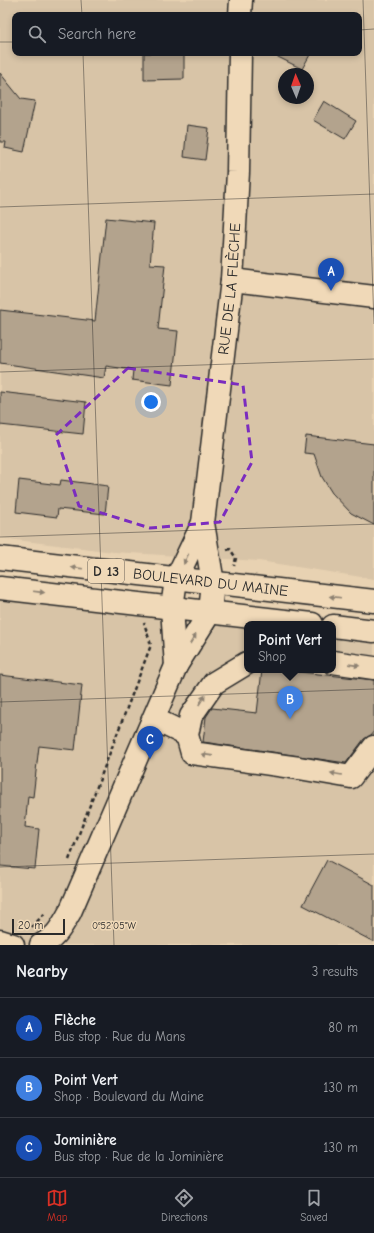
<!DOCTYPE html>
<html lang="en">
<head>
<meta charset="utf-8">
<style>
	:root { --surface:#171b24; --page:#242831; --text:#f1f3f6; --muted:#9ea1a6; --line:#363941; --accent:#d93025 }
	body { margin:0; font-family:"Comic Neue",sans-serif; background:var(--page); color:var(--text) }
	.compass { position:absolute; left:278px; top:68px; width:36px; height:36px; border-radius:50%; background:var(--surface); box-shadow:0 2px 6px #0003; rotate:358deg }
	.scale { position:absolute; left:12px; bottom:10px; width:53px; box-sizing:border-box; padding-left:4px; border:2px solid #2b2b2b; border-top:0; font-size:11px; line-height:14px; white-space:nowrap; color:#2b2b2b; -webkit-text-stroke:3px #f0d9b8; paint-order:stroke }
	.you { position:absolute; left:151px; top:402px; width:14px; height:14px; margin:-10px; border:3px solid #fff; border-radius:50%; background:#1a73e8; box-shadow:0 0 0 6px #1a73e833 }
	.badge { display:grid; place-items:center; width:26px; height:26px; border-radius:50%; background:var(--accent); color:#fff; font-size:13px; font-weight:700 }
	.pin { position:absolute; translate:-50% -33px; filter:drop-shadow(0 1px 2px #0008) }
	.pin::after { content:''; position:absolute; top:21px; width:14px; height:12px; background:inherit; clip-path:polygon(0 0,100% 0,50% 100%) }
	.popup { position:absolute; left:244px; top:621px; width:92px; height:52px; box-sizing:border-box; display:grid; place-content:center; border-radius:8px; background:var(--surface); filter:drop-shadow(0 1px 3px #0005); font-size:13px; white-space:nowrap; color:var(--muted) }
	.popup b { font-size:15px; color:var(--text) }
	.popup::after { content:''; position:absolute; left:50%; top:100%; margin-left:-8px; border:8px solid transparent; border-top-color:var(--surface) }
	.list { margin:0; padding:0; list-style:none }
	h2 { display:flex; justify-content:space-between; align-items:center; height:52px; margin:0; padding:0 16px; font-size:17px }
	h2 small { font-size:13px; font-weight:400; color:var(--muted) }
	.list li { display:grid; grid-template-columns:26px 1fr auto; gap:12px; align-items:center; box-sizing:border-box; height:60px; padding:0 16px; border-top:1px solid var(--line) }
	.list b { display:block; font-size:15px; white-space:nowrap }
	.list p { margin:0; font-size:13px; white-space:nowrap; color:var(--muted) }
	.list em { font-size:13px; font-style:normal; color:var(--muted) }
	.icon { flex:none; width:22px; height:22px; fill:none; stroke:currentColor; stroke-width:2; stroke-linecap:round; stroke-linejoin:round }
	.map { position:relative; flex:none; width:374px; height:945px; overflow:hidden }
	.search { position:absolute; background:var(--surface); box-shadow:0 2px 6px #0003; left:12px; right:12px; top:12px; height:44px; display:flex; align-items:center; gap:10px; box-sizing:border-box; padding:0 14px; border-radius:8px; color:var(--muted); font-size:15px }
	.sheet { height:232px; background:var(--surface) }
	nav { display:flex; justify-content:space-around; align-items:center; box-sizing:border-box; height:56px; border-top:1px solid var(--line); background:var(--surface); font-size:11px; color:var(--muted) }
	nav a { display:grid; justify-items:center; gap:2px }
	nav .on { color:var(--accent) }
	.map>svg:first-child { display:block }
</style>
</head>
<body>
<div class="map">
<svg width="374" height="945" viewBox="0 0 374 945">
	<rect width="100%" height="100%" fill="#e8d2b2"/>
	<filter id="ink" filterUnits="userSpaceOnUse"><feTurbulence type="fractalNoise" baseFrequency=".025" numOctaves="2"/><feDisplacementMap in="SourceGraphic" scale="8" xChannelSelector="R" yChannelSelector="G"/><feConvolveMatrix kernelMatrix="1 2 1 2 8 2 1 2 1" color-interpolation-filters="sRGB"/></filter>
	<g filter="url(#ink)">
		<g fill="#d8c4a7" fill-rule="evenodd">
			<path d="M0,0H374V579L259,561L114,552L0,538ZM15,15H359V53H15ZM284,74H308V98H284Z"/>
			<polygon points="0,598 247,627 247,670 333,670 333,638 374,643 374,945 0,945"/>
		</g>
		<g fill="#b3a38d" stroke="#2b2b2b">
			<polygon points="144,53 184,53 184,79 144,80"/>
			<polygon points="270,53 311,53 302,69"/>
			<polygon points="0,73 21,99 35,101 24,152 5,148 6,142 0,142"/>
			<polygon points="324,101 356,121 345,139 313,120"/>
			<polygon points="187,125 209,128 205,160 184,157"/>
			<polygon points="106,218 154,223 150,264 165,265 158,329 178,331 172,385 132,380 133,370 106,366 104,378 0,363 0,310 95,321"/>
			<polygon points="0,392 86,402 83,434 0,425"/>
			<polygon points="306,436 374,444 374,525 351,513 332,493 322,477 314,454 304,453"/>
			<polygon points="19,480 60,485 61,480 108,486 105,514 58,509 57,517 16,512"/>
			<polygon points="262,670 281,670 374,680 374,731 371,735 364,739 346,763 203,742 206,717 212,708 257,713"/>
			<polygon points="0,675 82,685 75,750 39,746 33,797 28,796 25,827 39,829 35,869 0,866"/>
			<polygon points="327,860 374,885 374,942 303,905"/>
		</g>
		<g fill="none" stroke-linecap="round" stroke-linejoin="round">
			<g stroke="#2b2b2b" stroke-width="25">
				<g id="minor">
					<polyline points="240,15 241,0"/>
					<polyline points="232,280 374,297"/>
					<polyline points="333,662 374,668"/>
					<polyline points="247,663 214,683 191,716 187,735 192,753 299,768 351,777 374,747"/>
					<polyline points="176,666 172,608 176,579 203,523"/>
					<polyline points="154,719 187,735"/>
					<polyline points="0,941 13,945"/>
					<path id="s1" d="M41,945C57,937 61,927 70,912L176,666L210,612L213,583L203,523L232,280L238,172L240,53"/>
				</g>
			</g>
			<g stroke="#2b2b2b" stroke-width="25">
				<g id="major">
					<path id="s2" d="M0,558L374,601"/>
					<polyline points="0,588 312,624"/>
					<polyline points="333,626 374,631"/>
				</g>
			</g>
			<g stroke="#2b2b2b" stroke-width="2.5" stroke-dasharray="4 3" stroke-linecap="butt">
				<polyline points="227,550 230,549 236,558 234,566"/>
				<polyline points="69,860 151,645 144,623"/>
				<polyline points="32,927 46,912"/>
			</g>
			<use href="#minor" stroke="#f0d9b8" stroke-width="22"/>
			<use href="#major" stroke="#f0d9b8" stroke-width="22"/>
		</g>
		<defs><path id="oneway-solid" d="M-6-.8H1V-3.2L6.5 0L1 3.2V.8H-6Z"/></defs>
		<g fill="#8e8272">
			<use href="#oneway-solid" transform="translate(186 559) rotate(115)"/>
			<use href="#oneway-solid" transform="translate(77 568) rotate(-173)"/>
			<use href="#oneway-solid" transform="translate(39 592) rotate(7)"/>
			<use href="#oneway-solid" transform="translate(335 597) rotate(-173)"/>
			<use href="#oneway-solid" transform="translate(193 639) rotate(-58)"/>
			<use href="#oneway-solid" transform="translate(354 665) rotate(8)"/>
			<use href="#oneway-solid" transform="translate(202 700) rotate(-57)"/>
			<use href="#oneway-solid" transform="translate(207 755) rotate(-172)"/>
			<use href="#oneway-solid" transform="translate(336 774) rotate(-170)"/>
		</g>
	</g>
	<path fill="none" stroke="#7b2cbf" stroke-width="3" stroke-dasharray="8 5" stroke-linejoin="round" d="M128,368L243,385L252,462L220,522L150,528L79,506L56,435Z"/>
	<path fill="none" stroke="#2b2b2b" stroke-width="1" stroke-opacity="0.45" d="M81,0L82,15M363,0L374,324M359,30L374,29M0,42H15M83,53L114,945M0,207L374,194M0,372L374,359M0,537L374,524M0,702L374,689M0,867L374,854"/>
	<g text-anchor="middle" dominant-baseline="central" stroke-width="3" stroke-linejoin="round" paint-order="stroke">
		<rect fill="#f0d9b8" stroke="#665f55" stroke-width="1" x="88" y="559" width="36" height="24" rx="3"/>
		<g font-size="14" font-weight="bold" fill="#2b2b2b">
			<text x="106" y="571">D 13</text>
		</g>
		<g font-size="15" fill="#2b2b2b" stroke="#f0d9b8">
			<text stroke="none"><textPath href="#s1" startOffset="702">RUE DE LA FLÈCHE</textPath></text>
			<text stroke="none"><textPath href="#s2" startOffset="212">BOULEVARD DU MAINE</textPath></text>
		</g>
	</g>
	<g font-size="10" text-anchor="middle" fill="#2b2b2b" stroke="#f0d9b8" stroke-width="3" stroke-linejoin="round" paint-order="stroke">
		<text x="114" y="929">0°52'05"W</text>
	</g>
</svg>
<svg class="compass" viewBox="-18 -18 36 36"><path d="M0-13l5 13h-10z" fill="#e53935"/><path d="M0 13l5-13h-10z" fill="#9ea1a6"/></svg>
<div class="scale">20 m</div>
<div class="you"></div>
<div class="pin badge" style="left:331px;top:291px;background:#1a4fb4">A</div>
<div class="pin badge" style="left:290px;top:719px;background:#3f7fe0">B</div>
<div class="popup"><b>Point Vert</b>Shop</div>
<div class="pin badge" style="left:150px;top:759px;background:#1a4fb4">C</div>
<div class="search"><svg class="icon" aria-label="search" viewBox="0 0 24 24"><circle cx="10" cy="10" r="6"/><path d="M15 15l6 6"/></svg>Search here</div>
</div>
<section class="sheet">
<h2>Nearby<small>3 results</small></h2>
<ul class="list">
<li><span class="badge" style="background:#1a4fb4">A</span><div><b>Flèche</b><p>Bus stop · Rue du Mans</p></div><em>80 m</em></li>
<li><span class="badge" style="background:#3f7fe0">B</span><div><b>Point Vert</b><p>Shop · Boulevard du Maine</p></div><em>130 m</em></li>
<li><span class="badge" style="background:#1a4fb4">C</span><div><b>Jominière</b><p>Bus stop · Rue de la Jominière</p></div><em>130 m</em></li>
</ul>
</section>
<nav>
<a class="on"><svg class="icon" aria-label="map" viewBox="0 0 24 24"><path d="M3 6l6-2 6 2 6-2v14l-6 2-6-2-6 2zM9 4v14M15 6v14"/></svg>Map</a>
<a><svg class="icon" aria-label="directions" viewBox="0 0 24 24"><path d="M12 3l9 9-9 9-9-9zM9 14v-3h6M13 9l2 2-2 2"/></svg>Directions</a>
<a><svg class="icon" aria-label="saved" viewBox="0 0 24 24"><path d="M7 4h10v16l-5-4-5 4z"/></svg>Saved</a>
</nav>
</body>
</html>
